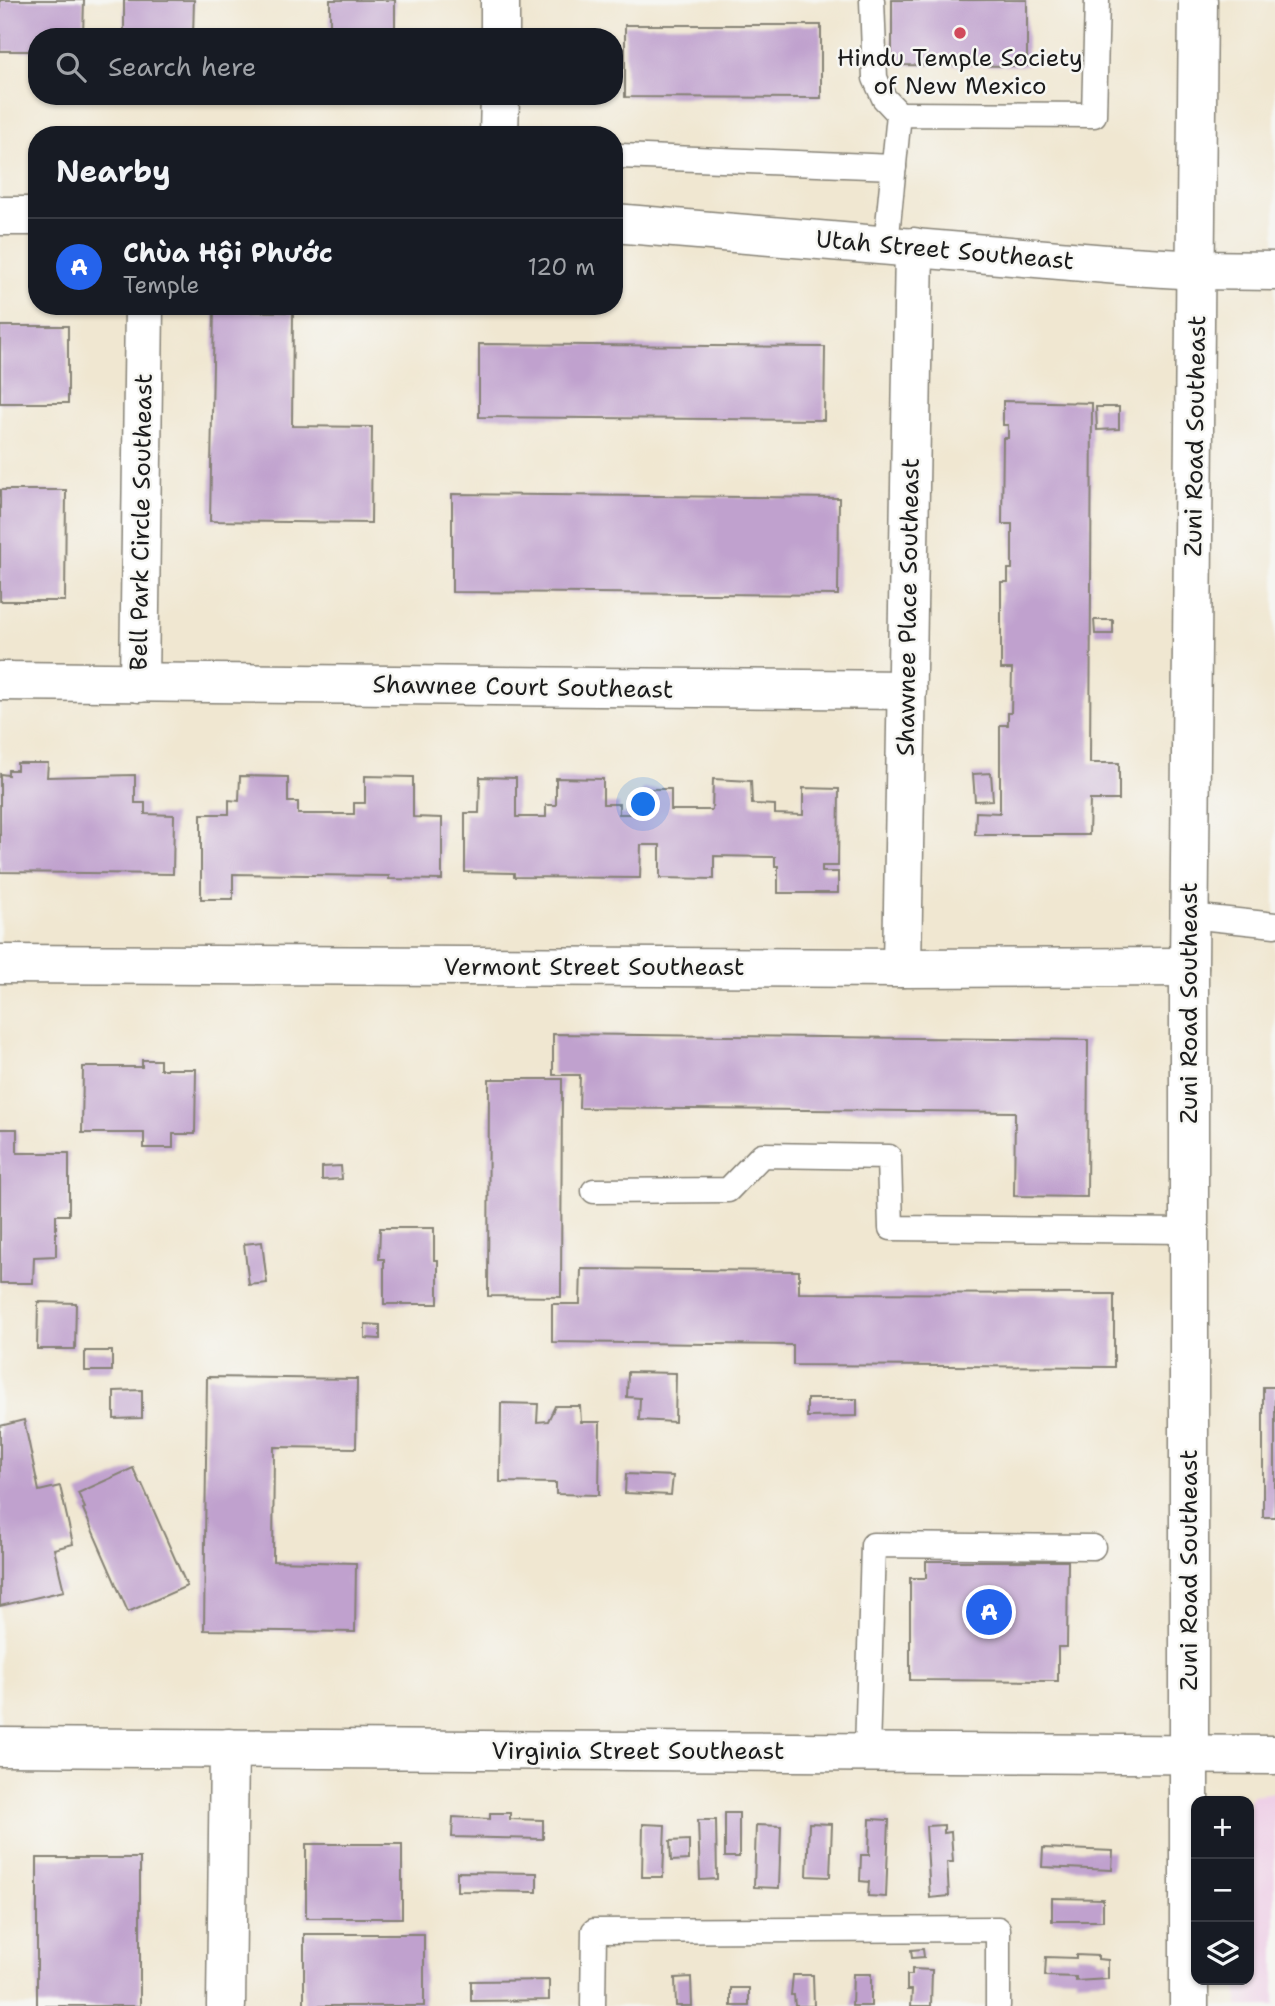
<!DOCTYPE html>
<html lang="en">
<head>
<meta charset="utf-8">
<style>
	:root { --surface:#171b24; --page:#20242c; --text:#f1f3f6; --muted:#9ea1a6; --line:#363941; --accent:#2563eb }
	body { margin:0; font-family:"Shantell Sans",sans-serif; background:var(--page); color:var(--text) }
	.controls { position:absolute; right:21px; bottom:21px; display:grid; overflow:hidden; border-radius:14px; box-shadow:0 2px 5px #0004 }
	.controls button { width:63px; height:63px; display:grid; place-items:center; padding:0; border:0; border-bottom:2px solid var(--line); background:var(--surface); color:var(--text); font:35px sans-serif }
	.you { position:absolute; left:644px; top:805px; width:24px; height:24px; margin:-18px; border:5px solid #fff; border-radius:50%; background:#1a73e8; box-shadow:0 0 0 10px #1a73e833 }
	.badge { display:grid; place-items:center; width:46px; height:46px; border-radius:50%; background:var(--accent); color:#fff; font-size:23px; font-weight:700 }
	.pin { position:absolute; translate:-50% -50%; border:4px solid #fff; box-shadow:0 2px 7px #0006 }
	.list { margin:0; padding:0; list-style:none }
	h2 { display:flex; justify-content:space-between; align-items:center; height:91px; margin:0; padding:0 28px; font-size:30px }
	h2 small { font-size:23px; font-weight:400; color:var(--muted) }
	.list li { display:grid; grid-template-columns:46px 1fr auto; gap:21px; align-items:center; box-sizing:border-box; height:98px; padding:0 28px; border-top:2px solid var(--line) }
	.list b { display:block; font-size:26px; white-space:nowrap }
	.list p { margin:0; font-size:23px; white-space:nowrap; color:var(--muted) }
	.list em { font-size:23px; font-style:normal; color:var(--muted) }
	.icon { flex:none; width:38px; height:38px; fill:none; stroke:currentColor; stroke-width:2; stroke-linecap:round; stroke-linejoin:round }
	.map { position:relative; flex:none; width:1275px; height:2006px; overflow:hidden }
	.search { position:absolute; background:var(--surface); box-shadow:0 2px 5px #0004; left:28px; top:28px; width:595px; height:77px; display:flex; align-items:center; gap:18px; box-sizing:border-box; padding:0 24px; border-radius:28px; color:var(--muted); font-size:26px }
	.panel { position:absolute; background:var(--surface); box-shadow:0 2px 5px #0004; left:28px; top:126px; width:595px; height:189px; border-radius:28px }
	.map>svg:first-child { display:block }
</style>
</head>
<body>
<div class="map">
<svg width="1275" height="2006" viewBox="0 0 1275 2006">
	<rect width="100%" height="100%" fill="#f6f6f2"/>
	<filter id="ink" filterUnits="userSpaceOnUse"><feTurbulence type="fractalNoise" baseFrequency=".0143" numOctaves="2"/><feDisplacementMap in="SourceGraphic" scale="14" xChannelSelector="R" yChannelSelector="G"/><feConvolveMatrix kernelMatrix="1 2 1 2 8 2 1 2 1" color-interpolation-filters="sRGB"/></filter>
	<filter id="wash" filterUnits="userSpaceOnUse"><feTurbulence type="fractalNoise" baseFrequency=".00686" numOctaves="4" result="noise"/><feDisplacementMap in="SourceGraphic" scale="28" xChannelSelector="R" yChannelSelector="G"/><feGaussianBlur stdDeviation="1.57" result="paint"/><feColorMatrix in="noise" values="0 0 0 0 0 0 0 0 0 0 0 0 0 0 0 0 0 1.4 0 .05"/><feComposite in="paint" operator="in"/></filter>
	<g filter="url(#wash)">
		<rect width="100%" height="100%" fill="#f0e7d1"/>
		<polygon fill="#eed0e7" points="1275,1792 1275,2006 1238,2006 1238,1980 1249,1980 1249,1801 1252,1795"/>
		<g id="blocks">
			<g fill="#c0a1ce">
				<polygon points="0,0 84,0 83,37 37,37 37,51 0,51"/>
				<polygon points="124,0 194,0 193,37 124,37"/>
				<rect x="330" y="0" width="65" height="37"/>
				<polygon points="892,0 1027,0 1027,66 892,65"/>
				<polygon points="625,25 821,25 821,98 625,97"/>
				<polygon points="214,311 293,312 292,426 372,427 371,523 210,521"/>
				<rect x="0" y="326" width="68" height="77"/>
				<polygon points="479,344 825,347 824,420 479,417"/>
				<polygon points="1003,401 1092,403 1090,763 1119,763 1119,800 1090,800 1089,835 975,835 976,812 1000,813 1000,725 1008,725 1008,713 1011,713 1012,669 1001,669 1001,582 1008,582 1008,569 1012,569 1012,524 1002,524 1003,438 1008,438 1008,425 1003,425"/>
				<polygon points="1096,407 1119,407 1119,429 1097,430"/>
				<polygon points="0,490 66,490 65,601 0,601"/>
				<polygon points="452,494 839,498 838,595 452,592"/>
				<polygon points="1094,620 1113,620 1113,634 1095,634"/>
				<polygon points="17,763 48,763 47,777 135,775 135,803 145,803 145,814 174,815 173,874 0,872 0,774 8,775 8,770 17,770"/>
				<polygon points="991,773 993,800 975,801 973,774"/>
				<polygon points="240,776 288,777 288,802 298,802 298,814 354,814 354,803 365,803 365,776 413,777 413,817 442,818 442,880 389,879 389,876 233,874 233,899 201,899 201,814 229,814 229,800 239,801"/>
				<polygon points="480,777 516,778 516,817 546,817 546,805 556,805 556,778 603,779 603,804 619,804 619,814 641,814 642,789 671,789 671,810 712,810 713,779 751,781 752,804 775,805 775,814 803,815 803,788 839,789 838,866 822,866 822,872 838,872 838,893 778,893 778,866 775,866 775,857 714,856 714,879 660,878 660,845 641,845 640,878 514,877 514,873 465,872 465,813 479,813"/>
				<polygon points="553,1034 1088,1040 1087,1197 1014,1196 1015,1112 579,1108 580,1075 553,1075"/>
				<polygon points="142,1060 160,1060 160,1069 196,1069 195,1134 173,1134 173,1148 144,1148 144,1133 82,1133 83,1067 142,1067"/>
				<polygon points="489,1079 562,1079 561,1297 488,1296"/>
				<polygon points="0,1129 17,1129 17,1153 69,1153 69,1215 56,1215 56,1256 34,1257 33,1283 0,1283"/>
				<polygon points="341,1166 342,1179 322,1180 322,1167"/>
				<polygon points="380,1228 434,1228 434,1260 438,1260 438,1304 384,1304 384,1259 379,1259"/>
				<polygon points="262,1242 267,1283 249,1285 244,1244"/>
				<polygon points="581,1269 799,1271 799,1293 1114,1294 1114,1367 793,1365 793,1345 552,1342 552,1304 580,1304"/>
				<polygon points="38,1302 76,1303 75,1349 37,1349"/>
				<polygon points="365,1324 380,1325 380,1339 365,1338"/>
				<rect x="85" y="1351" width="27" height="20"/>
				<polygon points="628,1372 676,1373 675,1422 639,1420 640,1398 627,1397"/>
				<polygon points="207,1377 357,1379 356,1448 274,1447 273,1561 356,1563 355,1632 204,1630"/>
				<rect x="1263" y="1387" width="12" height="130"/>
				<polygon points="142,1390 142,1418 114,1419 114,1391"/>
				<polygon points="807,1399 857,1399 857,1416 807,1417"/>
				<polygon points="501,1403 538,1404 537,1422 548,1421 555,1406 580,1406 581,1422 600,1422 599,1495 556,1494 556,1483 500,1482"/>
				<polygon points="24,1420 39,1491 60,1486 73,1544 54,1549 64,1591 0,1606 0,1426"/>
				<polygon points="133,1468 140,1484 142,1484 187,1586 128,1612 83,1509 85,1508 78,1493"/>
				<polygon points="626,1474 673,1476 671,1495 625,1493"/>
				<polygon points="926,1561 1068,1561 1067,1647 1058,1647 1058,1681 910,1680 910,1578 926,1578"/>
				<polygon points="490,1813 510,1813 510,1819 543,1820 543,1839 452,1837 453,1817 490,1819"/>
				<rect x="725" y="1813" width="14" height="44"/>
				<polygon points="870,1819 889,1820 886,1897 868,1896 869,1882 860,1881 861,1855 869,1855"/>
				<polygon points="698,1820 716,1820 717,1879 700,1880"/>
				<polygon points="809,1823 832,1824 830,1877 807,1876"/>
				<polygon points="643,1824 665,1825 663,1877 642,1877"/>
				<polygon points="756,1825 781,1826 779,1888 754,1887"/>
				<polygon points="944,1825 944,1833 951,1832 953,1862 947,1862 949,1896 930,1898 926,1826"/>
				<polygon points="689,1840 689,1860 671,1861 670,1841"/>
				<rect x="306" y="1844" width="96" height="74"/>
				<polygon points="1043,1848 1113,1851 1112,1870 1042,1867"/>
				<rect x="37" y="1858" width="103" height="148"/>
				<polygon points="457,1872 537,1873 537,1892 457,1891"/>
				<polygon points="1052,1898 1103,1899 1103,1921 1052,1921"/>
				<rect x="304" y="1934" width="120" height="72"/>
				<polygon points="923,1949 924,1957 912,1958 911,1950"/>
				<polygon points="1076,1955 1098,1956 1098,1959 1108,1960 1108,1979 1076,1981 1076,1977 1045,1976 1046,1957 1076,1958"/>
				<polygon points="912,1969 932,1970 931,2006 911,2006 912,1990 907,1990 907,1975 912,1975"/>
				<polygon points="853,1974 871,1974 871,2006 852,2006"/>
				<polygon points="793,1975 813,1975 814,2006 795,2006 794,1995 791,1995"/>
				<polygon points="691,1977 692,2006 676,2006 675,1978"/>
				<polygon points="549,1980 549,2000 471,2001 471,1981"/>
				<rect x="731" y="1988" width="18" height="18"/>
			</g>
		</g>
	</g>
	<g filter="url(#ink)">
		<use href="#blocks" fill-opacity="0" stroke="#868276" stroke-width="2"/>
		<g fill="none" stroke-linecap="round" stroke-linejoin="round">
			<g stroke="#868276" stroke-width="27">
				<g id="service">
					<polyline points="872,0 875,78 884,98 899,114"/>
					<polyline points="620,156 894,167"/>
					<polyline points="886,245 899,114 1094,115 1097,0"/>
					<polyline points="1190,916 1275,925"/>
					<polyline points="594,1191 728,1190 762,1155 889,1157 891,1228 1188,1231"/>
					<polyline points="867,1752 873,1545 1093,1547"/>
					<polyline points="593,2006 594,1931 998,1929 998,2006"/>
				</g>
			</g>
			<g stroke="#868276" stroke-width="41">
				<g id="minor">
					<polyline points="500,37 500,0"/>
					<polyline points="499,135 500,96"/>
					<polyline points="0,216 37,216"/>
					<polyline points="614,223 1131,266 1197,270 1275,271"/>
					<polyline points="0,681 907,690"/>
					<polyline points="139,683 144,306"/>
					<polyline points="0,964 902,968 1189,967"/>
					<polyline points="902,968 914,247"/>
					<polyline points="0,1747 1275,1755"/>
					<polyline points="226,2006 229,1748"/>
				</g>
			</g>
			<g stroke="#868276" stroke-width="41">
				<polyline id="tertiary" points="1189,2006 1189,967 1198,0"/>
			</g>
			<use href="#service" stroke="#fff" stroke-width="24"/>
			<use href="#minor" stroke="#fff" stroke-width="38"/>
			<use href="#tertiary" stroke="#fff" stroke-width="38"/>
		</g>
	</g>
	<circle fill="#d1495b" stroke="#f6f6f2" stroke-width="2.5" cx="960" cy="33" r="7"/>
	<g text-anchor="middle" dominant-baseline="central" stroke-width="5" stroke-linejoin="round" paint-order="stroke">
		<g font-size="24" fill="#1c1c1c" stroke="#f6f6f2">
			<text x="960" y="58">Hindu Temple Society<tspan x="960" dy="28">of New Mexico</tspan></text>
		</g>
		<g font-size="24" fill="#1c1c1c" stroke="#f6f6f2">
			<text transform="translate(945 250) rotate(5)">Utah Street Southeast</text>
			<text transform="translate(1195 436) rotate(-89)">Zuni Road Southeast</text>
			<text transform="translate(141 522) rotate(-89)">Bell Park Circle Southeast</text>
			<text transform="translate(908 607) rotate(-89)">Shawnee Place Southeast</text>
			<text transform="translate(523 687) rotate(1)">Shawnee Court Southeast</text>
			<text x="594" y="967">Vermont Street Southeast</text>
			<text transform="translate(1189 1003) rotate(-90)">Zuni Road Southeast</text>
			<text transform="translate(1189 1570) rotate(-90)">Zuni Road Southeast</text>
			<text x="638" y="1751">Virginia Street Southeast</text>
		</g>
	</g>
</svg>
<div class="controls">
<button>+</button>
<button>−</button>
<button><svg class="icon" aria-label="layers" viewBox="0 0 24 24"><path d="M12 4l9 5-9 5-9-5zM3 14l9 5 9-5"/></svg></button>
</div>
<div class="you"></div>
<div class="pin badge" style="left:989px;top:1612px">A</div>
<div class="search"><svg class="icon" aria-label="search" viewBox="0 0 24 24"><circle cx="10" cy="10" r="6"/><path d="M15 15l6 6"/></svg>Search here</div>
<section class="panel">
<h2>Nearby<small></small></h2>
<ul class="list">
<li><span class="badge">A</span><div><b>Chùa Hội Phước</b><p>Temple</p></div><em>120 m</em></li>
</ul>
</section>
</div>
</body>
</html>
